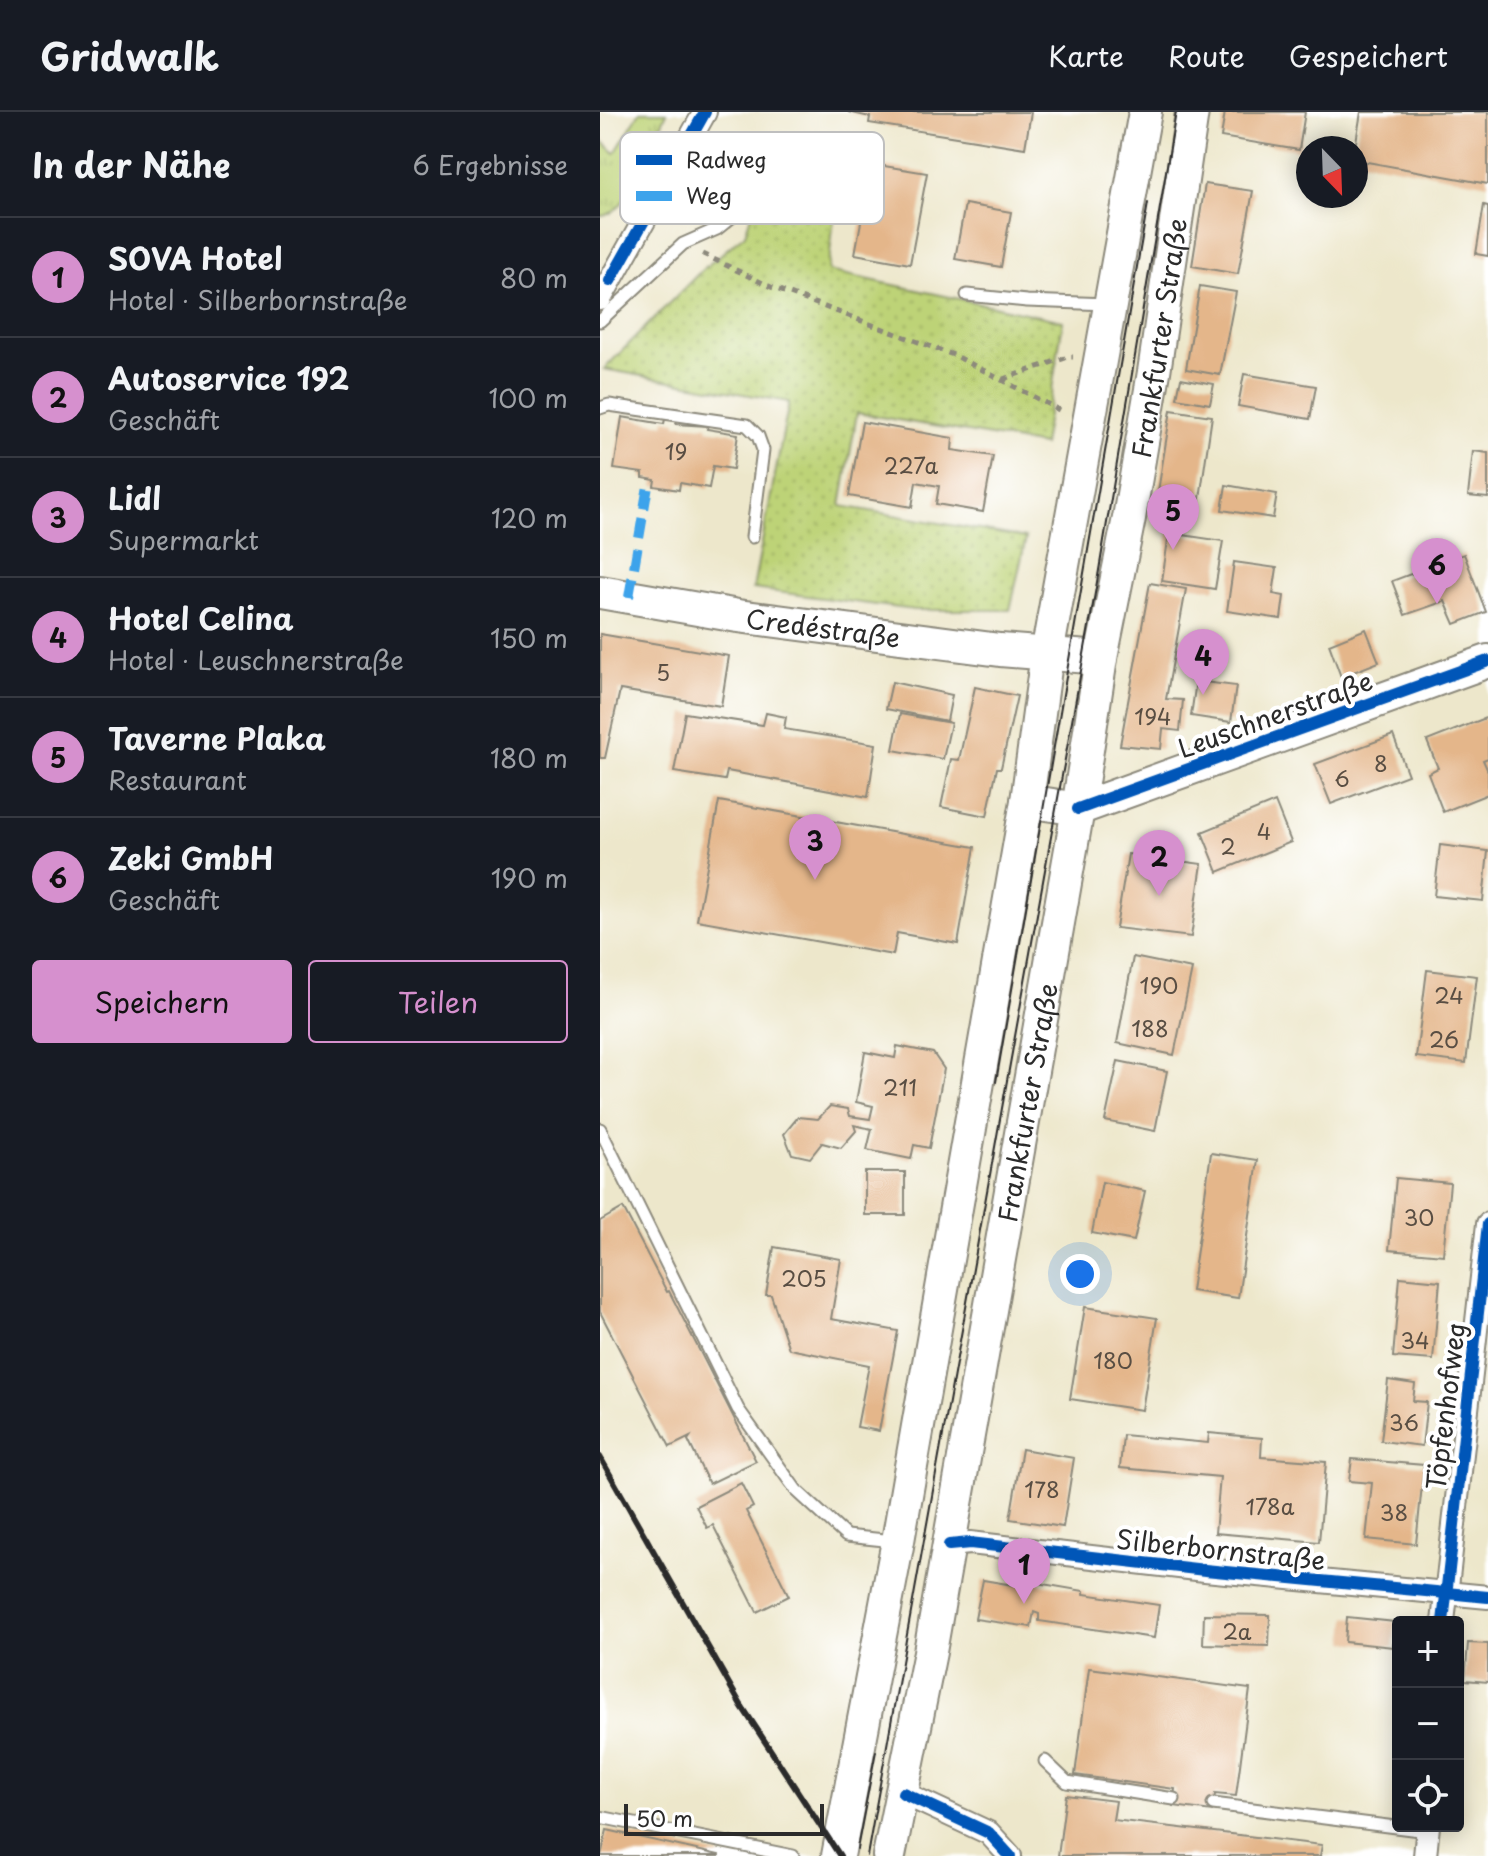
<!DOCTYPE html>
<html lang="de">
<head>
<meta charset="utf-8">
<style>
	:root { --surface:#171b24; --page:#242831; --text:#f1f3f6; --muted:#9ea1a6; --line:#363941; --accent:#d690ce }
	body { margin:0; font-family:"Playpen Sans",sans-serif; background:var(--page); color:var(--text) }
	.controls { position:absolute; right:24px; bottom:24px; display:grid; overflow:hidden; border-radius:8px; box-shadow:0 4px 20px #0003 }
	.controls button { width:72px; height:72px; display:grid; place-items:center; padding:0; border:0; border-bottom:2px solid var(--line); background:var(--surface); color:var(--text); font:40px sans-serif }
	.compass { position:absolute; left:696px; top:24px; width:72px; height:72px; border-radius:50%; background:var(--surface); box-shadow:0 4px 20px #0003; rotate:157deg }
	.scale { position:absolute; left:24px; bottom:20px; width:200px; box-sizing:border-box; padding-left:8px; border:4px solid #2b2b2b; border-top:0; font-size:22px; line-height:28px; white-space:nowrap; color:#2b2b2b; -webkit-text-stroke:6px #fff; paint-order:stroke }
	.you { position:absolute; left:480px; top:1162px; width:28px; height:28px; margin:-20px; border:6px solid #fff; border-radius:50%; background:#1a73e8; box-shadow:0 0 0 12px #1a73e833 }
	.badge { display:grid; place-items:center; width:52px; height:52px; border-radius:50%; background:var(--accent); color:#111; font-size:26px; font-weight:700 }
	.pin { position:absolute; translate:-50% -66px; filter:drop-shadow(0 2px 4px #0008) }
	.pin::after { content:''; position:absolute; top:42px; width:28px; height:24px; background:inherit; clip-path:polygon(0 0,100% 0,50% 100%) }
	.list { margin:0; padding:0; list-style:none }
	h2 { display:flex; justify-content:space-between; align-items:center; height:104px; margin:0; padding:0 32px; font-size:34px }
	h2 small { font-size:26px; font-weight:400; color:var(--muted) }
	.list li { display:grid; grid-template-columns:52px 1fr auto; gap:24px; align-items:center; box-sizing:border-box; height:120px; padding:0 32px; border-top:2px solid var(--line) }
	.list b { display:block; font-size:30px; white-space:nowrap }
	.list p { margin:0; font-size:26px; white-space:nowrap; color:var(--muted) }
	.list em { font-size:26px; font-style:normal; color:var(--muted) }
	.actions { display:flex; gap:16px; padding:24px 32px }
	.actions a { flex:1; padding:18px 0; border:2px solid var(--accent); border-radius:8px; text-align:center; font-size:28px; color:var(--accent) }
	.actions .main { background:var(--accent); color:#111 }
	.icon { flex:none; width:44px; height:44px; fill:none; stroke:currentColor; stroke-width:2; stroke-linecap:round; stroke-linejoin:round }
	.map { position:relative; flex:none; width:888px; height:1744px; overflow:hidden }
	header { display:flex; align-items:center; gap:48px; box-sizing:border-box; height:112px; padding:0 40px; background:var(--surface); border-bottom:2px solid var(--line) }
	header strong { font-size:38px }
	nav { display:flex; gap:44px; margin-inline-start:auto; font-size:28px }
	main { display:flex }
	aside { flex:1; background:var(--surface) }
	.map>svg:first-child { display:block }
</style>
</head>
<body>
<header>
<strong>Gridwalk</strong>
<nav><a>Karte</a><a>Route</a><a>Gespeichert</a></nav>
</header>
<main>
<aside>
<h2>In der Nähe<small>6 Ergebnisse</small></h2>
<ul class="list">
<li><span class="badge">1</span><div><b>SOVA Hotel</b><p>Hotel · Silberbornstraße</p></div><em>80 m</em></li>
<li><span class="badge">2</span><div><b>Autoservice 192</b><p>Geschäft</p></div><em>100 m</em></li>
<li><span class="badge">3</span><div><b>Lidl</b><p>Supermarkt</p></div><em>120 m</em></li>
<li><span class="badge">4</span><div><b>Hotel Celina</b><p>Hotel · Leuschnerstraße</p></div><em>150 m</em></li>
<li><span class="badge">5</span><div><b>Taverne Plaka</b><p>Restaurant</p></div><em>180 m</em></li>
<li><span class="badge">6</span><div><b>Zeki GmbH</b><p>Geschäft</p></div><em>190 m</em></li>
</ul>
<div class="actions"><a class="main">Speichern</a><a>Teilen</a></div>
</aside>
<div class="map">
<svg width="888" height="1744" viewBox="0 0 888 1744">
	<defs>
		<pattern id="grass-tufts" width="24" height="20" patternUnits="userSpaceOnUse" patternTransform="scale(2)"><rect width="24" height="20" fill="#bdd377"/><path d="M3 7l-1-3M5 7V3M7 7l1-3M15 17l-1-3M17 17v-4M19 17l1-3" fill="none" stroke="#a3b567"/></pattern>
		<pattern id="park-dots" width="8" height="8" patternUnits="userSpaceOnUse" patternTransform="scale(2)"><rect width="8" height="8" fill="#bdd377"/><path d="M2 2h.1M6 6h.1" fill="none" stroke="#a3b567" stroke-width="1.8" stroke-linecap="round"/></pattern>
	</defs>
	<rect width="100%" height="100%" fill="#fff"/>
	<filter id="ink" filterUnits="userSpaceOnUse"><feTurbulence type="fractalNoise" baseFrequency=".0125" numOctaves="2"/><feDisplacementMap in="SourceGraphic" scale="16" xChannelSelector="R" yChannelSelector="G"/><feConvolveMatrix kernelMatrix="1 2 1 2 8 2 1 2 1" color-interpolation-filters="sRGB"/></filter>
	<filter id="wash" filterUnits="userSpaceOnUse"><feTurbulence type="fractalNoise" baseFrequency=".006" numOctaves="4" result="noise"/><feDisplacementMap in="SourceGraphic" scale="32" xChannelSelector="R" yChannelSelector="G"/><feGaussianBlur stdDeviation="1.8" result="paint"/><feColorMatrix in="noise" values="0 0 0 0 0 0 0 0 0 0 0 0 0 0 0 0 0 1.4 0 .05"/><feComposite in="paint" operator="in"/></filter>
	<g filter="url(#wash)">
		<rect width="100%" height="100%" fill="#ede7cb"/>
		<path fill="url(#grass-tufts)" stroke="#747f51" stroke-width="2" d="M40,0H67C56,23 29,106 0,104V27L15,41Z"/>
		<polygon fill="url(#park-dots)" stroke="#747f51" stroke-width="2" points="149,23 241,43 228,159 463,209 443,333 257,301 241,394 426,426 410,498 315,498 153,477 189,290 4,257 101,159 145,122 160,76"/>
		<g id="blocks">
			<g fill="#e4b68a">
				<polygon points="248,0 431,0 425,36 269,11 270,5"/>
				<polygon points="625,0 705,0 699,38 621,25"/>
				<polygon points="761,0 888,0 888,72 756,48 755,36"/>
				<polygon points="272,52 327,61 310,152 255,142"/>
				<polygon points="605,72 653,79 638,162 592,154"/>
				<polygon points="365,92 411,100 401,155 355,147"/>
				<polygon points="884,93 888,94 888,144 876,142"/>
				<polygon points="600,174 636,180 620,263 586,257"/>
				<polygon points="644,262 716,274 710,307 638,294"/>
				<polygon points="581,266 614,272 610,292 577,286"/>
				<polygon points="571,298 612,304 598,400 556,392"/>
				<polygon points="22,305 64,312 65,307 77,309 76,312 108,314 107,317 138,322 133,357 113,354 109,376 80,371 79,378 54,374 55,368 43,366 43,361 14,357"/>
				<polygon points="262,310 353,326 352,338 393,344 383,400 336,392 339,374 316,370 312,395 249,384"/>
				<polygon points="873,339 888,341 888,386 868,384"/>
				<polygon points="626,373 677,382 673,406 622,398"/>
				<polygon points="569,421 623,429 615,477 562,469"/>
				<polygon points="864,442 886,500 855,512 845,489 805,503 792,469"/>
				<polygon points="634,450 677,456 673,482 684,484 681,507 627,499"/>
				<polygon points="550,471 586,477 566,587 583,588 580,619 563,617 561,637 520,633"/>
				<polygon points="766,517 779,550 741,565 729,532"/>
				<polygon points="0,522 129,544 121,594 20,578 5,646 0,646"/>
				<polygon points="596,569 636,574 631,610 591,604"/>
				<polygon points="292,570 352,583 347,609 286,597"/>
				<polygon points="375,575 417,584 401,656 397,656 387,704 341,695 351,647 359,648"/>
				<polygon points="85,601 163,613 166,601 186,605 184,617 276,632 268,685 127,659 125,668 74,660"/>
				<polygon points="300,602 351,611 343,647 293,638"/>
				<polygon points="888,605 888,646 883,648 888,659 888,682 843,700 828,661 838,656 827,629"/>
				<polygon points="793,623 808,663 731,692 715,652"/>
				<polygon points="119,689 375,735 358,832 297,821 293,843 97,808"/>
				<polygon points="675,690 691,730 618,760 602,720"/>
				<polygon points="840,733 888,739 883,789 834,784"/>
				<polygon points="528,742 602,752 591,825 516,816"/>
				<polygon points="533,845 592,857 574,943 517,931"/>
				<polygon points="827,858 877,864 866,951 816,945"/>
				<polygon points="297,934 333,941 344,957 329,1036 314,1033 311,1047 267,1038 272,1017 254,1013 256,1019 241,1036 222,1031 210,1046 192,1042 184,1022 198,1005 218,1007 230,994 248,997 250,1004 270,1007 273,994 256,990 265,940 295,946"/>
				<polygon points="518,949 567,959 555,1019 505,1009"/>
				<polygon points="611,1041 658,1048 638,1186 591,1179"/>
				<rect x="265" y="1060" width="40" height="43"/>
				<polygon points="796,1066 850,1071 843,1143 789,1138"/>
				<polygon points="502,1070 545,1079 534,1129 492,1121"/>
				<polygon points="23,1096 67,1180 69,1179 156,1349 109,1372 88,1328 90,1325 70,1335 0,1200 0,1109"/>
				<polygon points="174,1135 241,1147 231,1207 298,1219 279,1319 257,1315 269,1253 189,1237 171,1183 166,1183"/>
				<polygon points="800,1165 840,1169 833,1248 793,1245"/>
				<polygon points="485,1195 557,1206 542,1298 470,1287"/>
				<polygon points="788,1268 815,1272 813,1289 827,1290 822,1334 781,1329"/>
				<polygon points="609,1321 662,1326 661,1345 726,1350 719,1430 615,1421 620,1365 520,1356 523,1323 608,1331"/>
				<polygon points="422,1337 474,1346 463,1415 410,1407"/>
				<polygon points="752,1347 824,1353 816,1432 766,1427 772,1371 749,1369"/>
				<polygon points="141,1371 153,1395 146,1399 189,1484 157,1500 113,1413 107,1416 96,1394"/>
				<polygon points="414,1467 484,1479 484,1482 559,1493 554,1526 439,1509 439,1502 434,1500 431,1515 375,1507 383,1468 413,1473"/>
				<polygon points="604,1502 670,1503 669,1534 603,1532"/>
				<polygon points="747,1505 795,1510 793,1535 745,1530"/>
				<polygon points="868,1531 888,1532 888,1570 865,1568"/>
				<polygon points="489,1556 650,1577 636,1684 615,1682 612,1699 573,1694 575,1677 475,1663"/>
				<polygon points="466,1683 516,1689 513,1708 722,1733 720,1744 458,1744"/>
				<polygon points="7,1718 119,1743 119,1744 1,1744"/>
			</g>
		</g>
	</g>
	<g filter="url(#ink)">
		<use href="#blocks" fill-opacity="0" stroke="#8c897b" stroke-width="2"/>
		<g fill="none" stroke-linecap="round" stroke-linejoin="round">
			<g stroke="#8c897b" stroke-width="15">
				<g id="service">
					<polyline points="367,183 427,189 508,192"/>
					<polyline points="0,209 83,132 117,117 133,104 141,80 139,67 133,55 121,45 107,40 83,41"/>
					<polyline points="0,296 9,293 147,313 158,324 163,338 152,425"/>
					<polyline points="0,1017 138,1297 196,1378 246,1424 294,1429"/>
					<polyline points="445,1649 467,1670 574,1687"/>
					<polyline points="613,1692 827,1719"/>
					<polyline points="0,1705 193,1744"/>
				</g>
			</g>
			<g stroke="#8c897b" stroke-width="26">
				<g id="minor">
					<polyline points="0,187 105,0"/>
					<polyline points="349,1433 370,1431 605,1458 888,1485"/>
					<polyline points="843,1510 888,1112"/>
					<polyline points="303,1681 389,1721 410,1744"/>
					<polyline points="825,1744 828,1714"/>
				</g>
			</g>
			<g stroke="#8c897b" stroke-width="36">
				<g id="secondary">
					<path id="s1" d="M0,480L138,504L400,538L501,546"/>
					<polyline points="427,689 478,697 888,549"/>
					<polyline points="238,1744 298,1429 427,689 447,542 545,0"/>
					<path id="s2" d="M289,1744L330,1540L478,697L501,546L529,406L554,260L592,0"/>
				</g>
			</g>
			<g stroke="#8c897b" stroke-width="5" stroke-dasharray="6 6" stroke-linecap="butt">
				<polyline points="103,142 171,175 356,244 459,298"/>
				<polyline points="403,267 468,245 473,245"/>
			</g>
			<use href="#service" stroke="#fff" stroke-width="11"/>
			<use href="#minor" stroke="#fff" stroke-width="22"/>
			<use href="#secondary" stroke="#fff" stroke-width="32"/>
			<g stroke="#2b2b2b" stroke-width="2">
				<polyline points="396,970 548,91"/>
				<polyline points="257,1737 276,1639"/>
				<polyline points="267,1744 497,470 576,0"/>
			</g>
			<polyline stroke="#2b2b2b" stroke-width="6" points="0,1345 141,1593 240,1744"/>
			<polyline stroke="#3ea3eb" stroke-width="10" stroke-dasharray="20 10" stroke-linecap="butt" points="29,485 49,368"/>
			<g stroke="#fff" stroke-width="17">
				<g id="cycleway">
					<polyline points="10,169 105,0"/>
					<polyline points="478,697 888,549"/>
					<polyline points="349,1433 370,1431 605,1458 888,1485"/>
					<polyline points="843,1510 888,1112"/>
					<polyline points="303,1681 389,1721 410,1744"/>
				</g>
			</g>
			<use href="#cycleway" stroke="#0057b8" stroke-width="12"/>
		</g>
	</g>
	<g text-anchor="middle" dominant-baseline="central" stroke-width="8" stroke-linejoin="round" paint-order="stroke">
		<g font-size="22" fill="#594e43">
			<text x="76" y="338">19</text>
			<text x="311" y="352">227a</text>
			<text x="63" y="559">5</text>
			<text x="553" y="603">194</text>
			<text x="781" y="650">8</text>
			<text x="742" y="665">6</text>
			<text x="664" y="718">4</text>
			<text x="628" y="733">2</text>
			<text x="559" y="872">190</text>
			<text x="849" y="882">24</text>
			<text x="550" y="915">188</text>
			<text x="844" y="926">26</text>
			<text x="300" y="974">211</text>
			<text x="819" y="1104">30</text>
			<text x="204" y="1165">205</text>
			<text x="815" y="1227">34</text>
			<text x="513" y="1247">180</text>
			<text x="804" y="1309">36</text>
			<text x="442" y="1376">178</text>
			<text x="670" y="1393">178a</text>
			<text x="794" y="1399">38</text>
			<text x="637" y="1518">2a</text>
		</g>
		<g font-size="26" fill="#2b2b2b" stroke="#fff">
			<text stroke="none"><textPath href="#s2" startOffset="1542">Frankfurter Straße</textPath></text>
			<text stroke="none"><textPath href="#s1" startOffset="226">Credéstraße</textPath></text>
			<text transform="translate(675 602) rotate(-20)">Leuschnerstraße</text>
			<text stroke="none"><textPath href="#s2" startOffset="766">Frankfurter Straße</textPath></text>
			<text transform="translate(845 1294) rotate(-83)">Töpfenhofweg</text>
			<text transform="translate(621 1437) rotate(6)">Silberbornstraße</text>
		</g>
	</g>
	<rect x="20" y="20" width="264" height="92" rx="12" fill="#fff" stroke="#bfbfbf" stroke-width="2"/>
	<rect x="36" y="43" width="36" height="10" fill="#0057b8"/>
	<rect x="36" y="79" width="36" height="10" fill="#3ea3eb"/>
	<g font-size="22" fill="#2b2b2b">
		<text x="86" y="56">Radweg</text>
		<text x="86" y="92">Weg</text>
	</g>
</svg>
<div class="controls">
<button>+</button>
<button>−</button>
<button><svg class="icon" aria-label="locate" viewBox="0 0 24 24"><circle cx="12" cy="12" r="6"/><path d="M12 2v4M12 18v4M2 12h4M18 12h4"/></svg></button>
</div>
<svg class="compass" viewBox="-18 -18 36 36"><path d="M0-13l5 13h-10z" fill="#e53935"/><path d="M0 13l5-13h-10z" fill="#9ea1a6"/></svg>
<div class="scale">50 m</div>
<div class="you"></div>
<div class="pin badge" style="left:424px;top:1492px">1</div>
<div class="pin badge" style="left:559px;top:784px">2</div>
<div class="pin badge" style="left:215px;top:768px">3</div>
<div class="pin badge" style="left:603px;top:583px">4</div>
<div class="pin badge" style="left:573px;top:438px">5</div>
<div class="pin badge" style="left:837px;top:492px">6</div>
</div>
</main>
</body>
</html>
